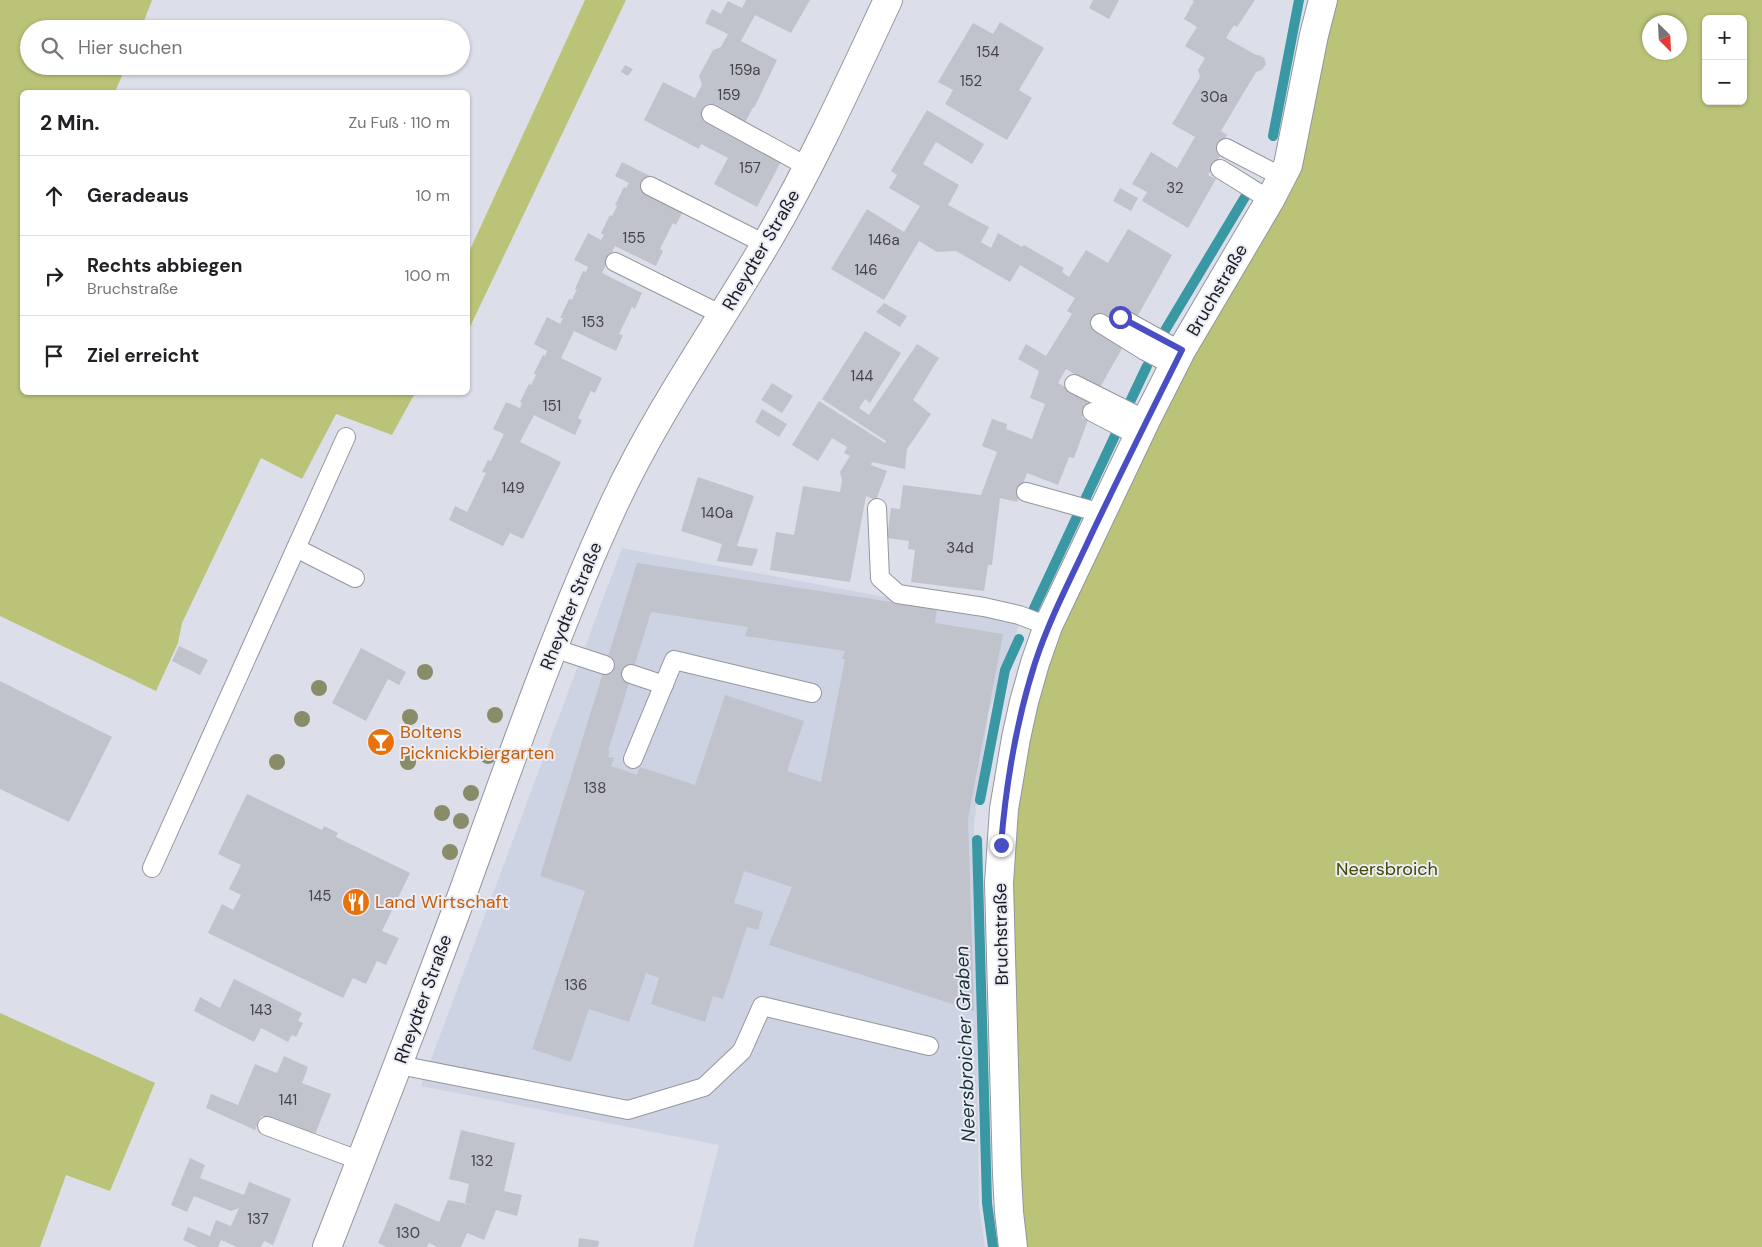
<!DOCTYPE html>
<html lang="de">
<head>
<meta charset="utf-8">
<style>
	:root { --surface:#fff; --page:#f6f6f6; --text:#202124; --muted:#757577; --line:#e0e0e0 }
	body { margin:0; font-family:"DM Sans",sans-serif; background:var(--page); color:var(--text) }
	.controls { position:absolute; right:15px; top:15px; display:grid; overflow:hidden; border-radius:8px; box-shadow:0 1px 4px #0004 }
	.controls button { width:45px; height:45px; display:grid; place-items:center; padding:0; border:0; border-bottom:1px solid var(--line); background:var(--surface); color:var(--text); font:25px sans-serif }
	.compass { position:absolute; left:1642px; top:15px; width:45px; height:45px; border-radius:50%; background:var(--surface); box-shadow:0 1px 4px #0004; rotate:156deg }
	.stop { position:absolute; width:15px; height:15px; margin:-11px; border:4px solid #494ec3; border-radius:50%; background:#fff }
	.stop.end { background:#494ec3; border-color:#fff; box-shadow:0 1px 5px #0008 }
	.list { margin:0; padding:0; list-style:none }
	h2 { display:flex; justify-content:space-between; align-items:center; height:65px; margin:0; padding:0 20px; font-size:21px }
	h2 small { font-size:16px; font-weight:400; color:var(--muted) }
	.list li { display:grid; grid-template-columns:32px 1fr auto; gap:15px; align-items:center; box-sizing:border-box; height:80px; padding:0 20px; border-top:1px solid var(--line) }
	.list b { display:block; font-size:19px; white-space:nowrap }
	.list p { margin:0; font-size:16px; white-space:nowrap; color:var(--muted) }
	.list em { font-size:16px; font-style:normal; color:var(--muted) }
	.icon { flex:none; width:28px; height:28px; fill:none; stroke:currentColor; stroke-width:2; stroke-linecap:round; stroke-linejoin:round }
	.map { position:relative; flex:none; width:1762px; height:1247px; overflow:hidden }
	.search { position:absolute; background:var(--surface); box-shadow:0 1px 4px #0004; left:20px; top:20px; width:450px; height:55px; display:flex; align-items:center; gap:12px; box-sizing:border-box; padding:0 18px; border-radius:28px; color:var(--muted); font-size:19px }
	.panel { position:absolute; background:var(--surface); box-shadow:0 1px 4px #0004; left:20px; top:90px; width:450px; height:305px; border-radius:8px }
	.map>svg:first-child { display:block }
</style>
</head>
<body>
<div class="map">
<svg width="1762" height="1247" viewBox="0 0 1762 1247">
	<rect width="100%" height="100%" fill="#dcdfe9"/>
	<polygon fill="#ced3e3" points="622,548 1020,622 989,711 974,824 979,1204 985,1247 693,1247 719,1145 421,1086"/>
	<g fill="#bbc378" fill-rule="evenodd">
		<polygon points="0,0 152,0 141,29 29,29 29,66 126,66 115,92 22,92 22,392 415,393 392,435 336,414 302,479 261,458 182,623 178,643 156,691 0,616"/>
		<polygon points="585,0 626,0 468,331 468,254"/>
		<path d="M1331,0H1762V1247H1024L1018,1201L1012,821L1036,679L1157,415L1293,178ZM1706,19H1743V101H1706ZM1650,22H1680V52H1650Z"/>
		<polygon points="0,1013 155,1083 110,1191 66,1175 40,1247 0,1247"/>
	</g>
	<g fill="none" stroke-linecap="round" stroke-linejoin="round">
		<g stroke="#3a98a4" stroke-width="10">
			<polyline points="1273,136 1299,0"/>
			<polyline points="1164,332 1251,187"/>
			<polyline points="1128,406 1147,366"/>
			<polyline points="1029,619 1119,427"/>
			<polyline points="980,800 1005,670 1019,639"/>
			<polyline points="977,840 987,1203 993,1247"/>
		</g>
	</g>
	<g fill="#c0c2cc" fill-rule="evenodd">
		<polygon points="746,0 810,0 791,33 755,15 741,41 777,60 754,108 753,107 745,123 709,105 702,118 782,160 757,207 714,184 728,158 701,144 699,149 644,120 663,82 695,98 702,85 699,76 713,50 721,47 728,34 705,23 712,9 721,14 728,1 742,8"/>
		<polygon points="1093,0 1119,0 1109,19 1089,8"/>
		<polygon points="1192,0 1255,0 1237,27 1234,25 1226,38 1256,55 1259,55 1264,58 1266,64 1262,70 1256,72 1221,131 1227,135 1217,150 1222,153 1208,175 1216,179 1188,228 1142,201 1147,192 1132,184 1151,152 1177,168 1195,137 1172,124 1200,77 1198,70 1205,58 1185,46 1197,27 1184,19 1194,1"/>
		<polygon points="1000,22 1044,48 1019,90 1032,98 1007,140 945,104 953,90 938,82 973,23 993,34"/>
		<polygon points="625,65 633,69 628,76 621,72"/>
		<polygon points="927,110 984,144 972,164 936,142 923,164 959,185 948,205 989,227 981,242 991,248 998,233 1022,247 1024,245 1064,268 1062,272 1069,277 1086,250 1108,263 1128,229 1172,255 1137,317 1121,307 1113,321 1100,313 1092,326 1124,345 1099,389 1066,369 1058,383 1088,400 1082,418 1088,420 1074,458 1069,457 1058,485 1027,473 1017,502 1000,498 992,565 988,565 984,591 911,582 915,550 908,549 909,541 887,538 891,508 900,509 903,485 981,495 997,452 982,446 992,419 1007,424 1006,429 1032,439 1045,404 1030,398 1039,371 1018,359 1026,344 1046,356 1072,314 1067,311 1075,298 1020,265 1010,282 956,251 937,252 919,241 884,300 831,269 867,209 904,232 920,206 889,188 897,175 891,171"/>
		<polygon points="622,162 650,176 643,190 684,209 676,225 673,223 660,249 663,251 656,266 615,246 602,273 642,293 635,309 632,307 619,334 623,335 616,351 574,331 561,358 602,378 595,393 591,391 578,418 582,420 575,435 534,415 520,442 561,462 523,539 510,533 503,546 449,520 455,506 467,512 486,473 482,472 488,460 491,461 504,434 493,429 506,402 520,408 522,403 520,402 529,384 531,385 536,375 534,373 543,355 545,356 547,351 534,344 547,317 560,324 563,318 560,318 569,299 572,300 574,295 577,290 575,289 583,271 586,272 588,267 574,260 581,247 588,233 601,240 604,235 601,233 610,215 612,216 617,206 615,205 624,187 626,188 629,183 615,176"/>
		<polygon points="1120,188 1138,198 1131,211 1113,201"/>
		<polygon points="884,303 907,316 900,327 876,312"/>
		<polygon points="865,331 901,353 870,403 865,399 859,408 869,415 917,344 939,358 913,400 931,414 907,449 905,469 872,462 871,465 887,471 876,500 866,496 850,582 770,570 776,532 794,535 803,486 840,492 842,480 840,472 850,456 844,453 847,447 832,438 818,461 792,445 819,401 885,443 886,441 822,399"/>
		<polygon points="772,383 793,396 782,413 761,400"/>
		<polygon points="762,409 787,424 779,437 755,422"/>
		<polygon points="698,477 754,496 737,546 758,549 752,566 717,561 722,544 681,531"/>
		<path d="M637,563L937,609L935,623L1003,634L968,819L974,1011L769,945L792,887L744,871L734,903L763,912L758,930L747,927L723,999L713,996L705,1022L651,1004L659,978L646,973L629,1022L589,1009L571,1062L532,1049L585,891L540,876ZM651,612L748,627L745,636L845,651L842,659H845L821,782L787,771L804,721L725,695L695,785L640,767L637,775L611,766L614,758L608,757L610,751H608Z"/>
		<polygon points="179,646 208,660 200,675 172,661"/>
		<polygon points="361,648 406,672 399,685 388,679 366,721 332,703"/>
		<polygon points="0,681 112,737 69,822 0,789"/>
		<polygon points="247,794 322,830 324,826 338,833 336,837 410,873 382,931 399,938 386,965 377,961 366,984 353,978 343,998 208,933 222,904 233,910 241,895 229,889 241,865 218,854"/>
		<polygon points="234,979 302,1013 298,1021 303,1023 296,1037 292,1035 288,1042 261,1028 254,1042 194,1011 200,997 220,1008"/>
		<polygon points="284,1056 308,1067 302,1083 331,1094 314,1137 261,1116 255,1130 206,1108 211,1094 238,1105 255,1064 277,1073"/>
		<polygon points="461,1130 515,1143 504,1191 522,1195 517,1216 496,1210 484,1240 467,1233 461,1247 437,1247 429,1243 427,1247 386,1247 378,1243 395,1203 439,1222 448,1200 472,1205 465,1203 469,1184 449,1179"/>
		<polygon points="190,1158 205,1165 200,1178 244,1195 249,1182 291,1199 273,1245 264,1241 261,1247 237,1247 221,1240 218,1247 198,1247 183,1240 188,1227 210,1236 216,1220 231,1226 239,1208 231,1211 194,1196 187,1212 171,1205"/>
		<polygon points="579,1238 599,1241 598,1247 578,1247"/>
	</g>
	<g fill="none" stroke-linecap="round" stroke-linejoin="round">
		<g stroke="#93969e" stroke-width="20">
			<g id="service">
				<polyline points="711,114 808,167"/>
				<polyline points="1226,148 1282,177"/>
				<polyline points="1220,169 1270,200"/>
				<polyline points="650,186 765,244"/>
				<polyline points="615,262 722,315"/>
				<polyline points="1120,317 1181,351"/>
				<polyline points="1100,323 1145,351 1174,366"/>
				<polyline points="1074,384 1146,420"/>
				<polyline points="1092,412 1138,436"/>
				<polyline points="1026,492 1101,513"/>
				<polyline points="877,508 880,578 898,594 984,607 1019,615 1048,626"/>
				<polyline points="296,548 355,578"/>
				<polyline points="553,648 605,665"/>
				<polyline points="631,674 664,685"/>
				<polyline points="633,759 674,660 812,693"/>
				<polyline points="152,868 346,437"/>
				<polyline points="399,1065 628,1110 704,1087 742,1051 762,1006 929,1046"/>
				<polyline points="267,1126 361,1161"/>
			</g>
		</g>
		<g stroke="#93969e" stroke-width="30">
			<g id="minor">
				<path d="M327,1247C374,1127 421,1007 465,887C512,757 557,627 615,502C658,410 717,327 768,240C813,163 850,81 888,0"/>
				<polyline points="1013,1247 1009,1212 1007,1174 999,883 1004,809 1016,738 1024,702 1035,663 1048,626 1146,420 1181,351 1270,200 1288,165 1314,35 1323,0"/>
			</g>
		</g>
		<use href="#service" stroke="#fff" stroke-width="18"/>
		<use href="#minor" stroke="#fff" stroke-width="28"/>
	</g>
	<g fill="#888c69">
		<circle cx="425" cy="672" r="8"/>
		<circle cx="319" cy="688" r="8"/>
		<circle cx="495" cy="715" r="8"/>
		<circle cx="410" cy="717" r="8"/>
		<circle cx="302" cy="719" r="8"/>
		<circle cx="488" cy="756" r="8"/>
		<circle cx="277" cy="762" r="8"/>
		<circle cx="408" cy="762" r="8"/>
		<circle cx="471" cy="793" r="8"/>
		<circle cx="442" cy="813" r="8"/>
		<circle cx="461" cy="821" r="8"/>
		<circle cx="450" cy="852" r="8"/>
	</g>
	<g fill="none" stroke-linecap="round" stroke-linejoin="round">
		<path stroke="#494ec3" stroke-width="6" d="M1001,845C1006,784 1016,722 1035,663C1048,623 1067,586 1085,548C1116,482 1149,416 1182,350L1120,317"/>
	</g>
	<defs>
		<g id="bar-disc" transform="scale(1.4375)"><circle r="9.5" fill="#e8710a" stroke="#eaecf6"/><path d="M-6-5H6L.8 .8V4.5H3.5V6h-7V4.5H-.8V.8Z" fill="#fff"/></g>
		<g id="restaurant-disc" transform="scale(1.4375)"><circle r="9.5" fill="#e8710a" stroke="#eaecf6"/><path d="M-5-6h1v4h1v-4h1v4h1v-4h1v5L-1.5 .5V6h-2V.5L-5-1ZM5-6V6H3V1.5H1.5Q1.5-4 5-6Z" fill="#fff"/></g>
	</defs>
	<g fill-rule="evenodd">
		<use href="#bar-disc" x="381" y="742"/>
		<use href="#restaurant-disc" x="356" y="902"/>
	</g>
	<g text-anchor="middle" dominant-baseline="central" stroke-width="4" stroke-linejoin="round" paint-order="stroke">
		<g font-size="15" fill="#44454a">
			<text x="988" y="52">154</text>
			<text x="745" y="70">159a</text>
			<text x="971" y="81">152</text>
			<text x="729" y="95">159</text>
			<text x="1214" y="97">30a</text>
			<text x="750" y="168">157</text>
			<text x="1175" y="188">32</text>
			<text x="634" y="238">155</text>
			<text x="884" y="240">146a</text>
			<text x="866" y="270">146</text>
			<text x="593" y="322">153</text>
			<text x="862" y="376">144</text>
			<text x="552" y="406">151</text>
			<text x="513" y="488">149</text>
			<text x="717" y="513">140a</text>
			<text x="960" y="548">34d</text>
			<text x="595" y="788">138</text>
			<text x="320" y="896">145</text>
			<text x="576" y="985">136</text>
			<text x="261" y="1010">143</text>
			<text x="288" y="1100">141</text>
			<text x="482" y="1161">132</text>
			<text x="258" y="1219">137</text>
			<text x="408" y="1233">130</text>
		</g>
		<g font-size="18" fill="#1a1b1e" stroke="#eaecf6">
			<text transform="translate(761 250) rotate(-60)">Rheydter Straße</text>
			<text transform="translate(1217 290) rotate(-60)">Bruchstraße</text>
			<text transform="translate(571 606) rotate(-68)">Rheydter Straße</text>
			<text transform="translate(1001 934) rotate(-91)">Bruchstraße</text>
			<text transform="translate(423 999) rotate(-70)">Rheydter Straße</text>
		</g>
		<g font-size="18" fill="#c56008" stroke="#eaecf6" text-anchor="start">
			<text x="400" y="732">Boltens<tspan x="400" dy="21">Picknickbiergarten</tspan></text>
			<text x="375" y="902">Land Wirtschaft</text>
		</g>
		<g font-size="18" fill="#444800" stroke="#eaecf6">
			<text x="1387" y="869">Neersbroich</text>
		</g>
		<g font-size="19" font-style="italic" fill="#1a3134" stroke="#eaecf6">
			<text transform="translate(965 1044) rotate(-92)">Neersbroicher Graben</text>
		</g>
	</g>
</svg>
<div class="controls">
<button>+</button>
<button>−</button>
</div>
<svg class="compass" viewBox="-18 -18 36 36"><path d="M0-13l5 13h-10z" fill="#e53935"/><path d="M0 13l5-13h-10z" fill="#757577"/></svg>
<div class="stop" style="left:1120px;top:317px"></div>
<div class="stop end" style="left:1001px;top:845px"></div>
<div class="search"><svg class="icon" aria-label="search" viewBox="0 0 24 24"><circle cx="10" cy="10" r="6"/><path d="M15 15l6 6"/></svg>Hier suchen</div>
<section class="panel">
<h2>2 Min.<small>Zu Fuß · 110 m</small></h2>
<ul class="list">
<li><svg class="icon" aria-label="ahead" viewBox="0 0 24 24"><path d="M12 20V5M6 11l6-6 6 6"/></svg><div><b>Geradeaus</b></div><em>10 m</em></li>
<li><svg class="icon" aria-label="right" viewBox="0 0 24 24"><path d="M7 20v-9h11M14 6l5 5-5 5"/></svg><div><b>Rechts abbiegen</b><p>Bruchstraße</p></div><em>100 m</em></li>
<li><svg class="icon" aria-label="arrive" viewBox="0 0 24 24"><path d="M6 21V4h12l-3 4 3 4H6"/></svg><div><b>Ziel erreicht</b></div></li>
</ul>
</section>
</div>
</body>
</html>
